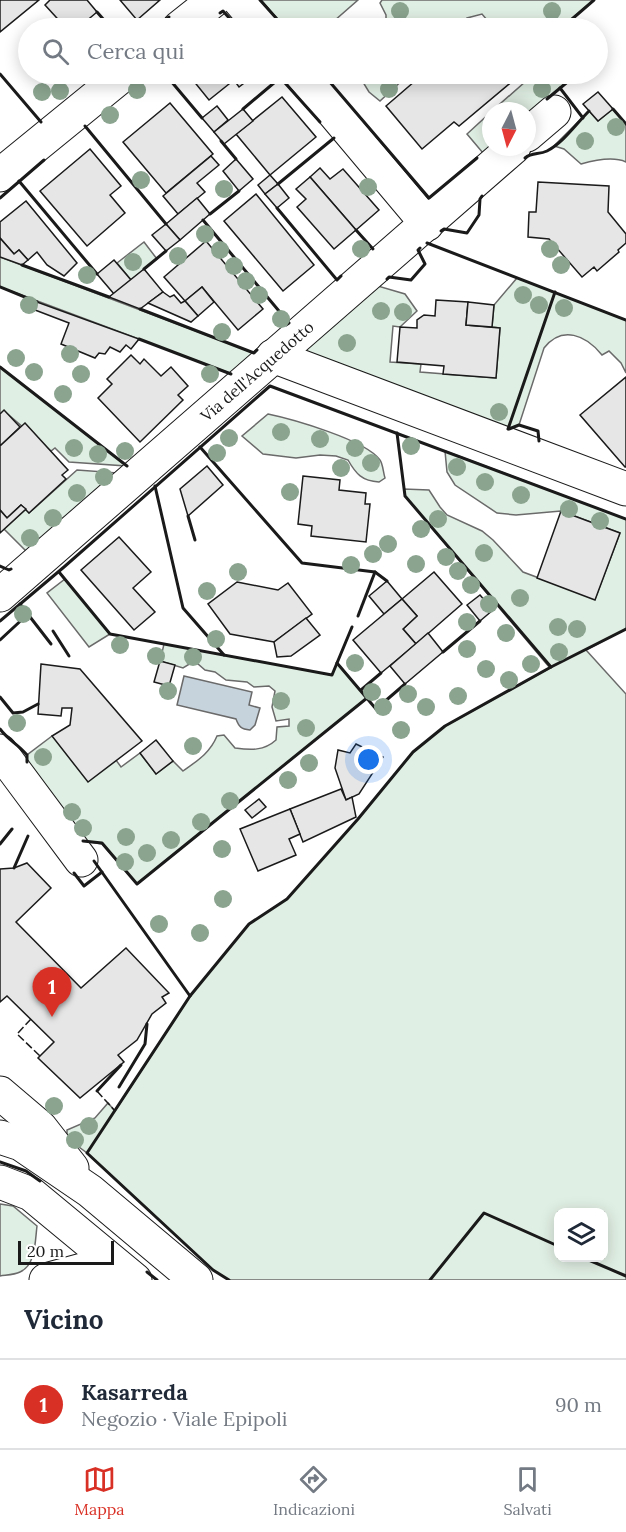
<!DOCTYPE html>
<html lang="it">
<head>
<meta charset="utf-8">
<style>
	:root { --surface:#fff; --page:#f2f2f3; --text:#1f2937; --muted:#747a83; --line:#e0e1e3; --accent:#d93025 }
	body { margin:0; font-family:Lora,serif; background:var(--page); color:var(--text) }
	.controls { position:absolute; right:18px; bottom:18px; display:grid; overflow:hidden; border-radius:12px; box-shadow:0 3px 15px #0003 }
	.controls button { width:54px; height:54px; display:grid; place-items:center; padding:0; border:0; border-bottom:2px solid var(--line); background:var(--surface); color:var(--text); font:30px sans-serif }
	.compass { position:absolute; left:482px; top:102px; width:54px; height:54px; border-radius:50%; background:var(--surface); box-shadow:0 3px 15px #0003; rotate:186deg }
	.scale { position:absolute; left:18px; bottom:15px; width:96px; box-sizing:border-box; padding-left:6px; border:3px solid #1a1a1a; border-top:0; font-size:16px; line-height:21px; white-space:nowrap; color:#1a1a1a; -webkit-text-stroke:4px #fff; paint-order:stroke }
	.you { position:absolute; left:369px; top:760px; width:21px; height:21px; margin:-15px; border:4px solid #fff; border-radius:50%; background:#1a73e8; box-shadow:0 0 0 9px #1a73e833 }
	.badge { display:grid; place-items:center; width:39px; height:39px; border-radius:50%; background:var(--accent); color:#fff; font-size:20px; font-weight:700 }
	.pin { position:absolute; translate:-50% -50px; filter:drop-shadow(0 2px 3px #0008) }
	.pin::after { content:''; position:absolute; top:32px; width:21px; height:18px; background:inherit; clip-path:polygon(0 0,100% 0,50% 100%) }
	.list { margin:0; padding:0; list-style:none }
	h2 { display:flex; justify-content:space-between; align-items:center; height:78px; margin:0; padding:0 24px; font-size:26px }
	h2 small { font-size:20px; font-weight:400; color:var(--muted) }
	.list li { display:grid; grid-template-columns:39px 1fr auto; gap:18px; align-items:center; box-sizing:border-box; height:90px; padding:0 24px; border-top:2px solid var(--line) }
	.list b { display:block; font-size:22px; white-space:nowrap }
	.list p { margin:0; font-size:20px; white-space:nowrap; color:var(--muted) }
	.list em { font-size:20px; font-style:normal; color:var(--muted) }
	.icon { flex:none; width:33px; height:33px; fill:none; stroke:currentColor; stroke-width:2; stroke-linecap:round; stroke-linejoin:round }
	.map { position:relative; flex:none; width:626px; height:1280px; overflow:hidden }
	.search { position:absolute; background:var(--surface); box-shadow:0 3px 15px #0003; left:18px; right:18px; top:18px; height:66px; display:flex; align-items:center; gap:15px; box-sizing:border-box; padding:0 21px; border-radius:33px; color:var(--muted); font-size:22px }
	.sheet { height:168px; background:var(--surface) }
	nav { display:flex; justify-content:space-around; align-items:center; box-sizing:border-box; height:84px; border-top:2px solid var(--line); background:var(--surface); font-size:16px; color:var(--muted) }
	nav a { display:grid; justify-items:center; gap:3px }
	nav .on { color:var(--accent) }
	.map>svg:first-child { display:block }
</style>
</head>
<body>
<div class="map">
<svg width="626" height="1280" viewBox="0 0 626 1280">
	<rect width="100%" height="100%" fill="#fff"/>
	<g fill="#e0efe3" stroke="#6a6a6a" stroke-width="1.5" fill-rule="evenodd">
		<polygon points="260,0 358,0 326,28 285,28"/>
		<polygon points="382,0 594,0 564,25 566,28 494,28 482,14 467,18 456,28 386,28 386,15 380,3"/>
		<polygon points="358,74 409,74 380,101 369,92"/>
		<polygon points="529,74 577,74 527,116 527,111 492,111 526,81"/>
		<path d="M613,109L626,124V162C613,156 595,160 581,164L564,149L554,146L589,111L598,121Z"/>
		<polygon points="491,112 491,146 483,153 467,134"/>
		<polygon points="144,242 157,259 131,280 117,263"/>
		<polygon points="0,257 254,353 232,374 0,287"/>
		<path d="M517,278L626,320V373L621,363L609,351L602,355C586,335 562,325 544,348L519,425L508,429L300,354L378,286L405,294L417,311L400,327L393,326L390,362L421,364L420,372L496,378L500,328L492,327L494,305Z"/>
		<polygon points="0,367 127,466 69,462 55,448 51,451 4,411 0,414"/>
		<path d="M268,414C292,419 366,440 380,460C383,464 383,472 385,478L379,482C362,481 356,474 348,460L336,456L320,455L296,458L263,454L242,436Z"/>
		<path d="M445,451L626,519V629L586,650L626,694V1280H229L213,1270L87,1153L67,1138V1130L95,1118L108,1103L115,1111L190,996L249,924L287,899L358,819L413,752L445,726L550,668L405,496L404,489L429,490L440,507L447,515L482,531L493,540L523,572L595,599L620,533L561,511L516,515L497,513L455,485L447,472ZM558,1212H604V1258H558Z"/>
		<polygon points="77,470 119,473 28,553 4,529 26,509 29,513"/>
		<polygon points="65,579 110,634 89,647 47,593"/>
		<path d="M164,644L332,675L337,663L367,698L137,884L102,844L83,841L26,761L27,755L52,736L116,760L121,767L140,753L156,774L173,761L183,771C197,761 210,753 217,736L224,735L235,748C251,750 264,751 276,740L277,727L289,726V719L276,721L272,707L275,691L269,686L254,687L247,682L226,680L215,672L205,670L198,664L191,663L183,668L160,661Z"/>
		<path d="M0,1204L13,1206L37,1226C35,1241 36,1265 20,1272C14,1275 6,1275 0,1276Z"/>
	</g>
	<path fill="#c6d2dc" stroke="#6a6a6a" stroke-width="1.5" d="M184,676L252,692L249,705L260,708L255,725L250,730C241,729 239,727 236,719L177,705Z"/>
	<g fill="#e6e6e6" stroke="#1a1a1a" stroke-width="1.5">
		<polygon points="0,0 39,0 0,32"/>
		<polygon points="50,0 87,0 97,12 78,28 66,28 45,5"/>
		<polygon points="120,0 160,0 137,20"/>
		<polygon points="188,74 256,74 239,87 234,80 209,100"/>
		<polygon points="435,74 521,74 459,126 454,122 422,149 386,106 422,75 427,80"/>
		<polygon points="598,92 613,109 598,121 583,104"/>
		<polygon points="282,97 316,137 270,175 236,134"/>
		<polygon points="170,103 213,154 166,193 123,142"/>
		<polygon points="217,106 228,120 214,132 202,118"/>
		<polygon points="243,109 253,121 224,144 214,132"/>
		<polygon points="90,149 121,186 110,195 125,213 87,246 40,191"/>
		<polygon points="211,156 219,165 197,183 205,192 178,214 163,196"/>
		<polygon points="236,159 253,179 239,191 223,171"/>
		<polygon points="320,168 330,179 343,169 379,210 356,230 310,177"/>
		<polygon points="270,175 278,184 265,194 258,185"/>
		<polygon points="310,177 356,230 334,249 297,207 306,199 296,189"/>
		<polygon points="538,182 609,186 608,212 626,234 626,243 618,250 619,252 597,271 594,267 582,277 549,239 528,237 529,212 536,212"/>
		<polygon points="278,184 289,198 277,208 265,194"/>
		<polygon points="256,194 314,265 283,291 224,221"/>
		<polygon points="197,198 210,214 180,240 166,224"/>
		<polygon points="26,201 77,263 64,276 47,265 37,252 28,260 19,250 14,254 0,238 0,222"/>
		<polygon points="166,224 180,240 166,251 152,235"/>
		<polygon points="0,238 14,254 19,250 28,260 22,265 0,257"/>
		<polygon points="206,241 263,309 238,330 202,287 185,301 164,277"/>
		<polygon points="114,260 131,280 114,294 97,274"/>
		<polygon points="144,269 163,292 140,309 109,297"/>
		<polygon points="202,287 214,302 198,316 185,301"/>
		<polygon points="163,292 170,297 174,295 181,303 185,301 198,316 191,322 148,303"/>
		<polygon points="436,300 468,302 466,325 500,328 496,378 443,374 444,366 397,362 400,327 417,328 417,320 424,315 435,316"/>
		<polygon points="37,302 139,339 131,349 126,345 120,352 110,347 105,354 99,353 95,358 61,344 69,323 35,310"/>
		<polygon points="468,302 494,305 492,327 466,325"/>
		<polygon points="131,355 140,364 144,359 161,376 171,367 188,386 178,395 183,400 140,442 98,398 112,384 107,379"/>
		<polygon points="626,377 626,467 625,467 580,415"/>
		<polygon points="4,410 20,427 0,446 0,414"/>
		<polygon points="25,423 68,470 62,475 66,479 29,513 21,505 7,518 0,510 0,446"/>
		<polygon points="207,466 223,485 188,516 180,489"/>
		<polygon points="303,476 340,480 339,490 366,493 365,504 370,504 366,542 311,536 312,526 298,524"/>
		<polygon points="21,505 26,509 0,533 0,510 7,518"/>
		<polygon points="561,511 620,533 595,600 537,578"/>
		<polygon points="119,537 151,572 133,588 155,612 134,630 81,570"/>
		<polygon points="434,572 462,604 416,644 403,629 417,616 402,599"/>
		<polygon points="387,581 402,599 384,614 369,596"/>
		<polygon points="237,582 278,590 288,583 312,614 274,642 230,634 208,604"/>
		<polygon points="480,595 493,610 480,621 467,605"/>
		<polygon points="402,599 417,616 403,629 416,644 381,673 353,640"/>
		<polygon points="306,618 320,635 291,656 277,657 274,642"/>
		<polygon points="428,633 443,652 405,684 390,666"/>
		<polygon points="160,661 175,665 169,686 154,682"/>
		<polygon points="41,664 80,669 142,741 88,782 52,736 70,725 72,708 62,708 61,716 38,714"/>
		<polygon points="156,740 173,761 156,774 140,753"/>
		<polygon points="356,744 383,757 359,794 346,800 335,768 338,750 350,753"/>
		<polygon points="341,789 346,800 352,797 356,817 303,842 290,809"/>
		<polygon points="259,799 266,807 252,818 245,810"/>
		<polygon points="290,809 300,834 289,839 296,855 258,871 240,829"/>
		<polygon points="27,863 51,888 16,922 81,988 126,948 169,993 162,997 166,1003 152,1014 137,1040 118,1055 124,1062 80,1098 38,1058 54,1042 7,996 0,1002 0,869 14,868"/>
	</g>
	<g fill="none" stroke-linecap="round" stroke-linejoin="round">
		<g stroke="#1a1a1a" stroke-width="35">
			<g id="minor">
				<polyline points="239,0 263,28"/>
				<polyline points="179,28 214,0"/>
				<polyline points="301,74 427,224"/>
				<polyline points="527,135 554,112"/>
				<polyline points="0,175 124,74"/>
				<polyline points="273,356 626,489"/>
				<polyline points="0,595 514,147"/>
				<polyline points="0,751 81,860"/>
				<polyline points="0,1182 31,1194 135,1280"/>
				<polyline points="46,1280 112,1262"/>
			</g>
		</g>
		<g stroke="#1a1a1a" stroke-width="35">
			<g id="major">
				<polyline points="0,1093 40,1127 72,1168"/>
				<polyline points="0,1137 21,1144 90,1191 196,1280"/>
			</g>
		</g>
		<use href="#minor" stroke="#fff" stroke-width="33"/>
		<use href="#major" stroke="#fff" stroke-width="33"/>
		<g stroke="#1a1a1a" stroke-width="1.5" stroke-dasharray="8 3" stroke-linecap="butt">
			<polyline points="31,1019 17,1034 40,1056"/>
			<polyline points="97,1091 115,1111"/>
		</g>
		<g stroke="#1a1a1a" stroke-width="3">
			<polyline points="260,0 285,28"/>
			<polyline points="97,12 111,28"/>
			<polyline points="220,13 223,11 238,28"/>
			<polyline points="155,28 169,17"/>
			<polyline points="566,28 564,26 594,0"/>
			<polyline points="0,74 41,122"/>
			<polyline points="165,74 202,118"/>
			<polyline points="277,74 320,122"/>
			<polyline points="323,74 429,198 477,158"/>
			<polyline points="134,85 148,74"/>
			<polyline points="560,88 583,118"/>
			<polyline points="547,99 577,74"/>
			<polyline points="243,109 281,77"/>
			<polyline points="613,109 626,124"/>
			<polyline points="85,126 166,224"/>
			<polyline points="221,141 236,159"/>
			<path d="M525,158C532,152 539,155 547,151C563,143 576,124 589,111"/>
			<polyline points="19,181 97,274"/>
			<polyline points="278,184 334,138"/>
			<polyline points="0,198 44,160"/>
			<polyline points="277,208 337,280 341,276"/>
			<polyline points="210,214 239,191"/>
			<polyline points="203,220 289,323 286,325"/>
			<polyline points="356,230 373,249"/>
			<polyline points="441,231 444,229 467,233 479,215 480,199 482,196"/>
			<polyline points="427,243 626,320"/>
			<polyline points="22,265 109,297"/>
			<polyline points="144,269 166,251"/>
			<polyline points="387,279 389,277 411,280 425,264 418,250 420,248"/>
			<polyline points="0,287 37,302"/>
			<polyline points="140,309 254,353 257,350"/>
			<polyline points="139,339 231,374"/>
			<polyline points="0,367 127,466"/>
			<polyline points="508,429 555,292"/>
			<polyline points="509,429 519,425 538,431 539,441"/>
			<polyline points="397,433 405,496 551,667"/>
			<polyline points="200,447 302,563 375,572 387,581"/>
			<polyline points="155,486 183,608 224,655"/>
			<polyline points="188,516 195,540"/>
			<polyline points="0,566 9,570 11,569"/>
			<polyline points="59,572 110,634 332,675 352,627"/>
			<polyline points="20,604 51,644"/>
			<polyline points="358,616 375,572"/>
			<polyline points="0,621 64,567 270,386 626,519"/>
			<polyline points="53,631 69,656"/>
			<polyline points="0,640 28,614"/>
			<polyline points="443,652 480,621"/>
			<polyline points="337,663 376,709 405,684"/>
			<polyline points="361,690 381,673"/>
			<polyline points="0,697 13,713 23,712 38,704"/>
			<path d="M0,729C8,740 18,744 27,755V762"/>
			<polyline points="83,841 102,843 137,884 367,698"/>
			<polyline points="0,844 12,829"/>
			<polyline points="94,861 190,996"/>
			<polyline points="14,868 28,836"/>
			<polyline points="74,873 84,886 102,872"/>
			<polyline points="119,1087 145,1044 147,1024"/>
			<polyline points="97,1091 121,1065"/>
			<polyline points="0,1162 26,1171 40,1181"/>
			<polyline points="584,1258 626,1276"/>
			<polyline points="147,1272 157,1280"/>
			<polyline points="229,1280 213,1270 87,1153 190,996 249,924 287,899 358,819 413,752 445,726 551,667 626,629"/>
			<polyline points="430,1280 484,1213 558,1246"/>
		</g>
	</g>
	<g fill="#8aa48f">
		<circle cx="400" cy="11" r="9"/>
		<circle cx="552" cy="11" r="9"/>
		<circle cx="389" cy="89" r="9"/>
		<circle cx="542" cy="89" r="9"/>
		<circle cx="137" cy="90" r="9"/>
		<circle cx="60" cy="91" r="9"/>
		<circle cx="42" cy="92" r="9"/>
		<circle cx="110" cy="115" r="9"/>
		<circle cx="616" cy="127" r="9"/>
		<circle cx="585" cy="141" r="9"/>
		<circle cx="141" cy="180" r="9"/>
		<circle cx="368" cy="187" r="9"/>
		<circle cx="224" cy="189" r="9"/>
		<circle cx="205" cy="234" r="9"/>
		<circle cx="361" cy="249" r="9"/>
		<circle cx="550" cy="249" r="9"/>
		<circle cx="220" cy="250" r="9"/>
		<circle cx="178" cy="256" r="9"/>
		<circle cx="133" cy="262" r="9"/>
		<circle cx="561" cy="265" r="9"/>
		<circle cx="234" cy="266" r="9"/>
		<circle cx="87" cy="275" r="9"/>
		<circle cx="246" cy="281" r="9"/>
		<circle cx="259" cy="295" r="9"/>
		<circle cx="523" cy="295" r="9"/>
		<circle cx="29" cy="305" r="9"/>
		<circle cx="539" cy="305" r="9"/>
		<circle cx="564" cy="308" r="9"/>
		<circle cx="381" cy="311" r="9"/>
		<circle cx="403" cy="312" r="9"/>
		<circle cx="281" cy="319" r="9"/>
		<circle cx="222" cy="332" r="9"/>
		<circle cx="347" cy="343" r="9"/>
		<circle cx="70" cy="354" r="9"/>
		<circle cx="16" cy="358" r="9"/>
		<circle cx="34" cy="372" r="9"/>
		<circle cx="81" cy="374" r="9"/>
		<circle cx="210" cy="374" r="9"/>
		<circle cx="63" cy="394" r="9"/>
		<circle cx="499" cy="412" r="9"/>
		<circle cx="281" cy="432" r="9"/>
		<circle cx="229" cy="438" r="9"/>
		<circle cx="320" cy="439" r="9"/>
		<circle cx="411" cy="446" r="9"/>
		<circle cx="74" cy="448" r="9"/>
		<circle cx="355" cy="448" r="9"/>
		<circle cx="125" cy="451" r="9"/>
		<circle cx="217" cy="453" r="9"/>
		<circle cx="98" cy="454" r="9"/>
		<circle cx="371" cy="463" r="9"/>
		<circle cx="457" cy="467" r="9"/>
		<circle cx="341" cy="468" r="9"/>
		<circle cx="104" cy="477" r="9"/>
		<circle cx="485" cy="482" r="9"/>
		<circle cx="290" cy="492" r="9"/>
		<circle cx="77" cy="493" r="9"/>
		<circle cx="521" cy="495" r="9"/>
		<circle cx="569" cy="509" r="9"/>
		<circle cx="53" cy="518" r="9"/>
		<circle cx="438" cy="519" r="9"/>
		<circle cx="600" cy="521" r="9"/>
		<circle cx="421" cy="529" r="9"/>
		<circle cx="30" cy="538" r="9"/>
		<circle cx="388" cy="544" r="9"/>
		<circle cx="484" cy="553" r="9"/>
		<circle cx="373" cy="554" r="9"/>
		<circle cx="446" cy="557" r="9"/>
		<circle cx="416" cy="564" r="9"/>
		<circle cx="351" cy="565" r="9"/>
		<circle cx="458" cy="571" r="9"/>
		<circle cx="238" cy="572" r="9"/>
		<circle cx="471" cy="585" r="9"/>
		<circle cx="207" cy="591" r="9"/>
		<circle cx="520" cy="598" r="9"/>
		<circle cx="489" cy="604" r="9"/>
		<circle cx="23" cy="614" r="9"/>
		<circle cx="467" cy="622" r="9"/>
		<circle cx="558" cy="627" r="9"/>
		<circle cx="577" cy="629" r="9"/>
		<circle cx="506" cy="633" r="9"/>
		<circle cx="216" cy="639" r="9"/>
		<circle cx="120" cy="645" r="9"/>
		<circle cx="467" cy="649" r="9"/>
		<circle cx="559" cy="652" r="9"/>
		<circle cx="156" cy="656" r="9"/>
		<circle cx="193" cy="657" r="9"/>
		<circle cx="355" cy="663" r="9"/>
		<circle cx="531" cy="664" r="9"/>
		<circle cx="486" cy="669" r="9"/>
		<circle cx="509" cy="680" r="9"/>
		<circle cx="168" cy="691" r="9"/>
		<circle cx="372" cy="692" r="9"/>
		<circle cx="408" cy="694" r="9"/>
		<circle cx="458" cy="696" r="9"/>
		<circle cx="281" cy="701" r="9"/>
		<circle cx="383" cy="707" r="9"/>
		<circle cx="426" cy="707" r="9"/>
		<circle cx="17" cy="723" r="9"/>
		<circle cx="306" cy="728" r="9"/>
		<circle cx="401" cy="730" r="9"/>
		<circle cx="193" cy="746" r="9"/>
		<circle cx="43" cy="757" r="9"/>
		<circle cx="309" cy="763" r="9"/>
		<circle cx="288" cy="780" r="9"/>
		<circle cx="230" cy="801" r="9"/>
		<circle cx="72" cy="812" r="9"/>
		<circle cx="201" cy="822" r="9"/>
		<circle cx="83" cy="828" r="9"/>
		<circle cx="126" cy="837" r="9"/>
		<circle cx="171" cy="840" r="9"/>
		<circle cx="222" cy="849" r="9"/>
		<circle cx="147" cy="853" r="9"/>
		<circle cx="125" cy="862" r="9"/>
		<circle cx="223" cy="899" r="9"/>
		<circle cx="159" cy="924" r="9"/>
		<circle cx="200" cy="933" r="9"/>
		<circle cx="54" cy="1106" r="9"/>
		<circle cx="89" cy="1126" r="9"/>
		<circle cx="75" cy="1140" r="9"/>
	</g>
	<g text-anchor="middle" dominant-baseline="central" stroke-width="4.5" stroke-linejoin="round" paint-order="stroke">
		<g font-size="16" fill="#1a1a1a" stroke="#fff">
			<text transform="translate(257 371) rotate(-41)">Via dell'Acquedotto</text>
		</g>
	</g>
</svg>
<div class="controls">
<button><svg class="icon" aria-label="layers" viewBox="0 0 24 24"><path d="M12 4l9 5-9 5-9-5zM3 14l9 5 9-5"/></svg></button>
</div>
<svg class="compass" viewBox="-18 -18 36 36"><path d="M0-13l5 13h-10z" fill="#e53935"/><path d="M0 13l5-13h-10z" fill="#747a83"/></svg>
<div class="scale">20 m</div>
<div class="you"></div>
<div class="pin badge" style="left:52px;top:1017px">1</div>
<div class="search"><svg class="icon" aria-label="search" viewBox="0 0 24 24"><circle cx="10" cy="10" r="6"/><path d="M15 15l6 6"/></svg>Cerca qui</div>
</div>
<section class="sheet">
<h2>Vicino<small></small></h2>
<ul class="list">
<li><span class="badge">1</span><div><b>Kasarreda</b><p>Negozio · Viale Epipoli</p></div><em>90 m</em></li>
</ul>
</section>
<nav>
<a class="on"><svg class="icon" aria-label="map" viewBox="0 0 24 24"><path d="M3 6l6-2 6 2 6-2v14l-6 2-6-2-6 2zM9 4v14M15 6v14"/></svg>Mappa</a>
<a><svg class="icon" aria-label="directions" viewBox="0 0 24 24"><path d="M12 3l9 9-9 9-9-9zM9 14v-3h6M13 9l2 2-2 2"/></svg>Indicazioni</a>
<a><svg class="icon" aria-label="saved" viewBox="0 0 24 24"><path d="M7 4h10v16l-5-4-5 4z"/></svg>Salvati</a>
</nav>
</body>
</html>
